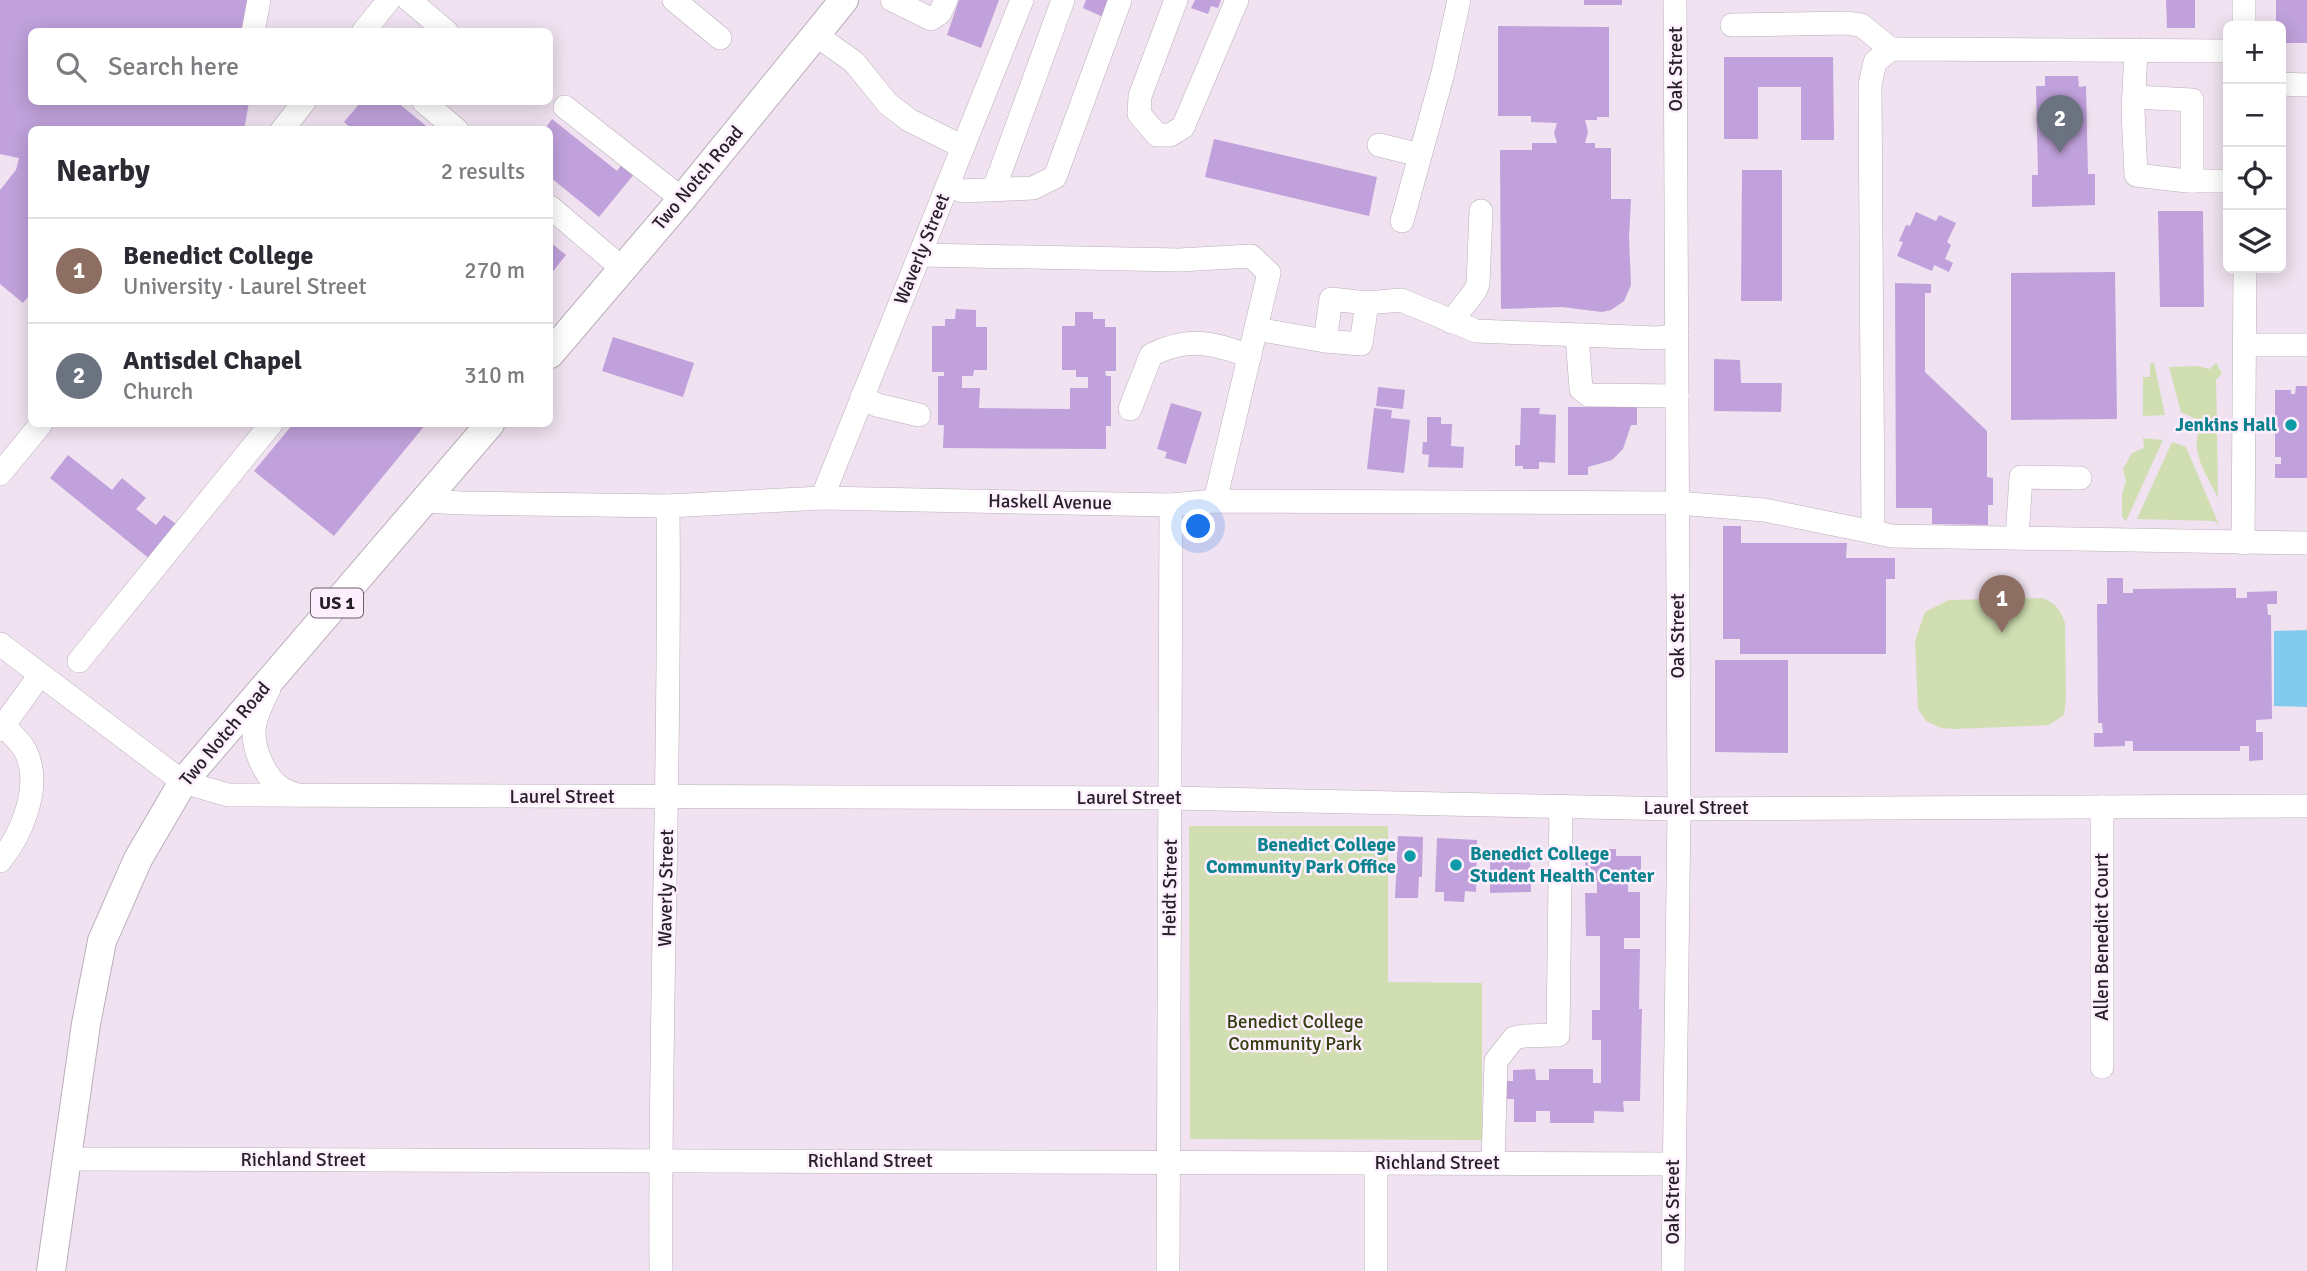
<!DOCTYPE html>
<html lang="en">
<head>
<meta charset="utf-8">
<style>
	:root { --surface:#fff; --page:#f2f2f3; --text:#2b2b33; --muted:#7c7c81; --line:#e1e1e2; --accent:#9c2d8c }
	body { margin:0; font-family:Signika,sans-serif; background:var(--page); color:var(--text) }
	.controls { position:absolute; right:21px; top:21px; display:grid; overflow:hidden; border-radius:10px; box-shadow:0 4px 18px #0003 }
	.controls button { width:63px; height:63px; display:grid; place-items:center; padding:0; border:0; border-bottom:2px solid var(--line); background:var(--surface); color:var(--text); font:35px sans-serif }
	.you { position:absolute; left:1199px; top:527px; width:24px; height:24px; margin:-18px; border:5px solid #fff; border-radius:50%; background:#1a73e8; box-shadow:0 0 0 10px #1a73e833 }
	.badge { display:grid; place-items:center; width:46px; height:46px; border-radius:50%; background:var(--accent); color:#fff; font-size:23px; font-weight:700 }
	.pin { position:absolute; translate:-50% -58px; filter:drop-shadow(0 2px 4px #0008) }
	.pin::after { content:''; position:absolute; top:37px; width:24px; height:21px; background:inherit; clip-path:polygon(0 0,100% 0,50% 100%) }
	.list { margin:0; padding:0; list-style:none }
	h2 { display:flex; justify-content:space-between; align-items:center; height:91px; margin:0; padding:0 28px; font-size:30px }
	h2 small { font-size:23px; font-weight:400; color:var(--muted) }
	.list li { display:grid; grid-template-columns:46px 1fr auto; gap:21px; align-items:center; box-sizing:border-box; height:105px; padding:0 28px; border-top:2px solid var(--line) }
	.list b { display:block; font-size:26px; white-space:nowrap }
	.list p { margin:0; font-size:23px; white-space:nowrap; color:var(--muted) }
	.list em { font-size:23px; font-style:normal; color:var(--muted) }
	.icon { flex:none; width:38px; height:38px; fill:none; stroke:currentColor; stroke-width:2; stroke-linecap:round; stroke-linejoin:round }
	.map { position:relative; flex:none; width:2307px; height:1271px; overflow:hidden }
	.search { position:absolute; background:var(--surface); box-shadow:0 4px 18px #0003; left:28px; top:28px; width:525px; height:77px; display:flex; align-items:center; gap:18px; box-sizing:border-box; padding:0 24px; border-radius:10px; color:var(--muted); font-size:26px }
	.panel { position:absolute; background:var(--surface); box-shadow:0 4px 18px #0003; left:28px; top:126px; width:525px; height:301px; border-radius:10px }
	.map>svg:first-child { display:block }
</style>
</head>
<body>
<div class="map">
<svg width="2307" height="1271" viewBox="0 0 2307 1271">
	<rect width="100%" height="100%" fill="#f0e2f0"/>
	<g fill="#d0deb2">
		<polygon points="2150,363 2154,363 2165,415 2143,416 2143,377 2150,377"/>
		<polygon points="2216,363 2222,373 2216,380 2217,421 2198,420 2181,412 2169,367 2198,366 2210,369"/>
		<path d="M2200,429L2217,430L2218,498C2208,477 2189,451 2200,429Z"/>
		<polygon points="2143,438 2163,440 2126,521 2122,517 2122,495 2126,481 2123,469 2132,453 2144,448"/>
		<polygon points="2172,442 2186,447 2219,525 2214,521 2137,519"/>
		<path d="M2042,598C2056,603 2060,610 2065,623L2066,699L2064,715L2049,725L1954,729L1941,728L1926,721L1918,709L1915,641L1925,612L1949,600Z"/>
		<polygon points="1189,826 1388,826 1388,982 1482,983 1482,1140 1190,1139"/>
	</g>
	<polygon fill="#82cbed" points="2307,630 2307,707 2274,706 2274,631"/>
	<g fill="#c0a1db">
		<polygon points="0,0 270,0 263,31 242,26 241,32 32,32 32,102 249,102 244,130 32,130 32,292 23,303 0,284 0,190 16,170 19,158 0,154"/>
		<polygon points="959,0 999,0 981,48 947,35"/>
		<polygon points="1086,0 1112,0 1103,17 1083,8"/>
		<polygon points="1195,0 1221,0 1218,8 1211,6 1208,14 1191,8"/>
		<rect x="1584" y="0" width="38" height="5"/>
		<polygon points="2166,0 2195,0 2195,28 2167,28"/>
		<polygon points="2276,0 2307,0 2307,43 2281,43 2281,26 2276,26"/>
		<polygon points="1498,26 1609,27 1609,117 1597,117 1597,120 1585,120 1588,132 1585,143 1595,143 1595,148 1611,148 1611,199 1631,199 1629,238 1631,285 1624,301 1611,310 1602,312 1562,307 1501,309 1500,150 1532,150 1532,143 1557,143 1554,133 1557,123 1531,122 1531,116 1498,116"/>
		<polygon points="1724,57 1833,57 1834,140 1801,140 1801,87 1758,87 1758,139 1724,139"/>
		<polygon points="2045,76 2078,76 2079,87 2086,86 2088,174 2095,174 2095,205 2032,207 2032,175 2038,175 2036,86 2045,86"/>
		<polygon points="361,102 392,103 397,102 431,130 353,130 344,122"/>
		<polygon points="552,119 617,171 623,163 635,173 599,217 550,177 550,130 544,130"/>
		<polygon points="1214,139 1377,177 1369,216 1205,177"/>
		<polygon points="1742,170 1782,170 1782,301 1741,301"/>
		<polygon points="2158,211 2203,211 2204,307 2160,307"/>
		<polygon points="1916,212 1936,221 1939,215 1956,223 1947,242 1951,245 1945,259 1953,263 1949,272 1934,265 1932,271 1897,256 1903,242 1899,241 1906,225 1910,226"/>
		<polygon points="550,242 566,255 550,275"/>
		<polygon points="2115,272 2117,419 2011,420 2011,273"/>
		<polygon points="1895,283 1931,284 1931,293 1925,293 1925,372 1987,431 1987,477 1993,478 1993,505 1988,505 1988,525 1932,524 1932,508 1896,508"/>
		<polygon points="956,309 976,310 976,327 987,327 987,370 974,370 973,376 962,376 962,388 980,388 979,408 1070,409 1070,388 1088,388 1088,377 1076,377 1076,370 1062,370 1062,326 1075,326 1075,312 1093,312 1093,319 1105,319 1105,327 1116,327 1116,371 1105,371 1106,376 1111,376 1111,426 1106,426 1106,449 943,448 944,425 938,425 938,376 944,376 944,372 932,372 932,326 945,326 945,319 955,319"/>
		<polygon points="613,337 694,363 683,397 602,371"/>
		<polygon points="1714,359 1740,360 1741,383 1782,383 1781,412 1714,411"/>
		<polygon points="2296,386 2307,386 2307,478 2275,478 2275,464 2281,464 2281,457 2275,457 2275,390 2291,390 2291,394 2295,394"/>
		<polygon points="1378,387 1405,390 1403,409 1376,406"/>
		<polygon points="1171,403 1202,412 1186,464 1165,458 1167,452 1157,449"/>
		<polygon points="1568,407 1637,407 1637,425 1631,425 1623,449 1612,460 1588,467 1588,475 1568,475"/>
		<polygon points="1374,408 1392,410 1391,418 1410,420 1404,473 1367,469"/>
		<polygon points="1521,408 1540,408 1539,414 1556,415 1555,463 1539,462 1539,469 1523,469 1523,466 1515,466 1515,445 1520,445"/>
		<polygon points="1427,417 1441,417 1441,424 1452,424 1451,446 1464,447 1463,468 1428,467 1429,455 1422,454 1423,442 1427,442"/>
		<polygon points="293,424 426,424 334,536 254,471"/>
		<polygon points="68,455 112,490 122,478 146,498 136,509 156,525 164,515 179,526 151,560 50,478"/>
		<polygon points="1723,526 1741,526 1741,543 1847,543 1846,558 1895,558 1895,579 1886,579 1886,654 1740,654 1740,639 1723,639"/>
		<polygon points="2107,578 2123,578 2123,593 2133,593 2133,589 2236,588 2236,598 2247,598 2247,592 2277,591 2277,604 2267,604 2268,615 2271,615 2272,719 2256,720 2256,732 2263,732 2263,760 2249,761 2249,746 2240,746 2240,751 2133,751 2133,741 2125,741 2125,746 2094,747 2094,733 2103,733 2102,723 2098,723 2097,604 2107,604"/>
		<polygon points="1715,660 1788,660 1788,753 1715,752"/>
		<polygon points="1398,836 1423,837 1422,877 1419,877 1418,898 1395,898"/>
		<polygon points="1437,838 1477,840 1476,892 1465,891 1464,902 1444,901 1444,892 1435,892"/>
		<polygon points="1596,849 1616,849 1616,856 1641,856 1641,881 1628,881 1628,892 1640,892 1640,938 1624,938 1624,949 1640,949 1639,1009 1642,1009 1640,1101 1623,1101 1624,1112 1594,1111 1594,1123 1550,1123 1550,1111 1536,1111 1536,1122 1514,1122 1514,1099 1505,1099 1505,1081 1513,1081 1513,1070 1535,1069 1536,1080 1549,1080 1549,1069 1593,1069 1593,1083 1601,1083 1601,1040 1592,1040 1592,1010 1600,1010 1600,936 1586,936 1585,893 1597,893 1597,880 1585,880 1585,857 1596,857"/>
		<polygon points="1530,854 1531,892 1490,893 1490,855"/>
	</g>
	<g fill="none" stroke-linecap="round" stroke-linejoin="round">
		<g stroke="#baaebb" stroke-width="24">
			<g id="minor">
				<polyline points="409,0 447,32"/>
				<polyline points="674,0 720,38"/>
				<polyline points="892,0 931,19 940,13 946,0"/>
				<polyline points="1176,0 1140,96 1139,114 1157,135 1170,135 1183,127 1237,0"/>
				<polyline points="1732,25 1846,23 1861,25 1891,49"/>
				<polyline points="2244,26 2244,0"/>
				<polyline points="253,32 259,0"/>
				<polyline points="363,32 389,0"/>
				<polyline points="816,35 854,62 888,104 909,120 963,147"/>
				<polyline points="2136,50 2133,111 2136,175 2187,181 2228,181"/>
				<polyline points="2281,84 2307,85"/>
				<polyline points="2134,97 2192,100 2192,181"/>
				<polyline points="424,102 457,130"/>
				<polyline points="565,107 682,199"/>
				<polyline points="282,130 304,102"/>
				<polyline points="1379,145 1420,155"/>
				<polyline points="948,185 962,191 1033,188 1055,177 1120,0"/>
				<polyline points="994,189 1063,0"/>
				<polyline points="550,207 623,269"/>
				<polyline points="1402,221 1443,73 1459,0"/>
				<polyline points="920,255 1179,260 1251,256 1269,273 1215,501"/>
				<polyline points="1367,303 1401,300 1476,331 1657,338 1677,336"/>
				<polyline points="1451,322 1475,291 1478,284 1481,211"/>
				<polyline points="1256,329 1325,341 1361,344 1367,303 1331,299 1325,341"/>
				<polyline points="1577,336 1581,389 1589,395 1677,396"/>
				<polyline points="2245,345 2307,345"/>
				<polyline points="862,397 877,405 919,415"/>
				<path d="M1130,409L1151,355C1189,336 1212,343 1250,356"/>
				<polyline points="0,474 41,424"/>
				<polyline points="822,498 1022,0"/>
				<polyline points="424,501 462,503 668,506 822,498 1171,505 1215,501 1677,503 1764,510 1892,536 2307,543"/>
				<polyline points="1873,532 1870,85 1875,62 1891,49 2228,51"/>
				<polyline points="2017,538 2021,477 2080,478"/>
				<polyline points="2243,543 2245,268"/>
				<polyline points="0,644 183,782 228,795 1171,798 1679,809 2307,806"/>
				<polyline points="79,661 271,424"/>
				<path d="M269,689C263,701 255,716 254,730C253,750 265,777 281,788C286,791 292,793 297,795"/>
				<polyline points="0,730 40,675"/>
				<path d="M0,861C22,834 43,785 25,750C20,741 10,733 4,725"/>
				<polyline points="2102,1067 2102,807"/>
				<polyline points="67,1159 1673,1164"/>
				<polyline points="1376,1163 1376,1271"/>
				<polyline points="1493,1163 1496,1061 1514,1038 1523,1036 1558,1035 1561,806"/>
				<path d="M661,1271C659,1016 671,761 668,506"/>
				<polyline points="1168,1271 1171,505"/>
				<polyline points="1673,1271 1679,809 1675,0"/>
			</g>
		</g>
		<g stroke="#baaebb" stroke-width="30">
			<g id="major">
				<polyline points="550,354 682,199 844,0"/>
				<polyline points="51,1271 86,1024 102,941 138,859 183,782 490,424"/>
			</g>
		</g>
		<use href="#minor" stroke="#fff" stroke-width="23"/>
		<use href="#major" stroke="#fff" stroke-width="28"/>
	</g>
	<g fill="#0f9aa8" stroke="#fdeffd" stroke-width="2.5">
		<circle cx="2291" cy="425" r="7"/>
		<circle cx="1410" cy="856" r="7"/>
		<circle cx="1456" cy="865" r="7"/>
	</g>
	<g text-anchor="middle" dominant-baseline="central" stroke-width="5" stroke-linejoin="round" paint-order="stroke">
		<rect fill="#fdeffd" stroke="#665f66" stroke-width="2" x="311" y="588.5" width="52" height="29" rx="5"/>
		<g font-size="18" font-weight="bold" fill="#262126">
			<text x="337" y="603">US 1</text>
		</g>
		<g font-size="19" fill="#262126" stroke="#fdeffd">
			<text transform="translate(1676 69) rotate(-90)">Oak Street</text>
			<text transform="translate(698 178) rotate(-50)">Two Notch Road</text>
			<text transform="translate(922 249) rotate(-68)">Waverly Street</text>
			<text transform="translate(1050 502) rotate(1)">Haskell Avenue</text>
			<text transform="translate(1678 636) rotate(-90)">Oak Street</text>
			<text transform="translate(225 734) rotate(-50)">Two Notch Road</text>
			<text x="562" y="797">Laurel Street</text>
			<text x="1129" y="798">Laurel Street</text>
			<text x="1696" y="808">Laurel Street</text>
			<text transform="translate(666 888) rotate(-89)">Waverly Street</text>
			<text transform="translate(1170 888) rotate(-89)">Heidt Street</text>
			<text transform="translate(2102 937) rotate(-90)">Allen Benedict Court</text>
			<text x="303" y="1160">Richland Street</text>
			<text x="870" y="1161">Richland Street</text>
			<text x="1437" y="1163">Richland Street</text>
			<text transform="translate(1673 1202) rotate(-90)">Oak Street</text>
		</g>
		<g font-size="19" font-weight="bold" fill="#0d838f" stroke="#fdeffd" text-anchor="end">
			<text x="2277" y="425">Jenkins Hall</text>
			<text x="1396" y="845">Benedict College<tspan x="1396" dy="22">Community Park Office</tspan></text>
			<text x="1470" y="854" text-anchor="start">Benedict College<tspan x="1470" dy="22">Student Health Center</tspan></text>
		</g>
		<g font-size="19" fill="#343f10" stroke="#fdeffd">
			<text x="1295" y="1022">Benedict College<tspan x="1295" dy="22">Community Park</tspan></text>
		</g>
	</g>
</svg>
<div class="controls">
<button>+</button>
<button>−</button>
<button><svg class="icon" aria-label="locate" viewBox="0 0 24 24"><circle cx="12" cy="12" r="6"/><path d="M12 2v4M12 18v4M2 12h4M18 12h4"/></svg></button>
<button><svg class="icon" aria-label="layers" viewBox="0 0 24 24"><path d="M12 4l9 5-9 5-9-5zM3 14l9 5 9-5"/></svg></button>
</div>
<div class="you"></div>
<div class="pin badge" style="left:2002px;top:633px;background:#8d6e63">1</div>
<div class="pin badge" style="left:2060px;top:153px;background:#6b7280">2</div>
<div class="search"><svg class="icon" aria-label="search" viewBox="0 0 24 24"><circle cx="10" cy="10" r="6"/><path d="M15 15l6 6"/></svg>Search here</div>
<section class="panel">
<h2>Nearby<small>2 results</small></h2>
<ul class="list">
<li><span class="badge" style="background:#8d6e63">1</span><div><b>Benedict College</b><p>University · Laurel Street</p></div><em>270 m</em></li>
<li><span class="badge" style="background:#6b7280">2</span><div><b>Antisdel Chapel</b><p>Church</p></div><em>310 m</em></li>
</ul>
</section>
</div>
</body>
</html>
